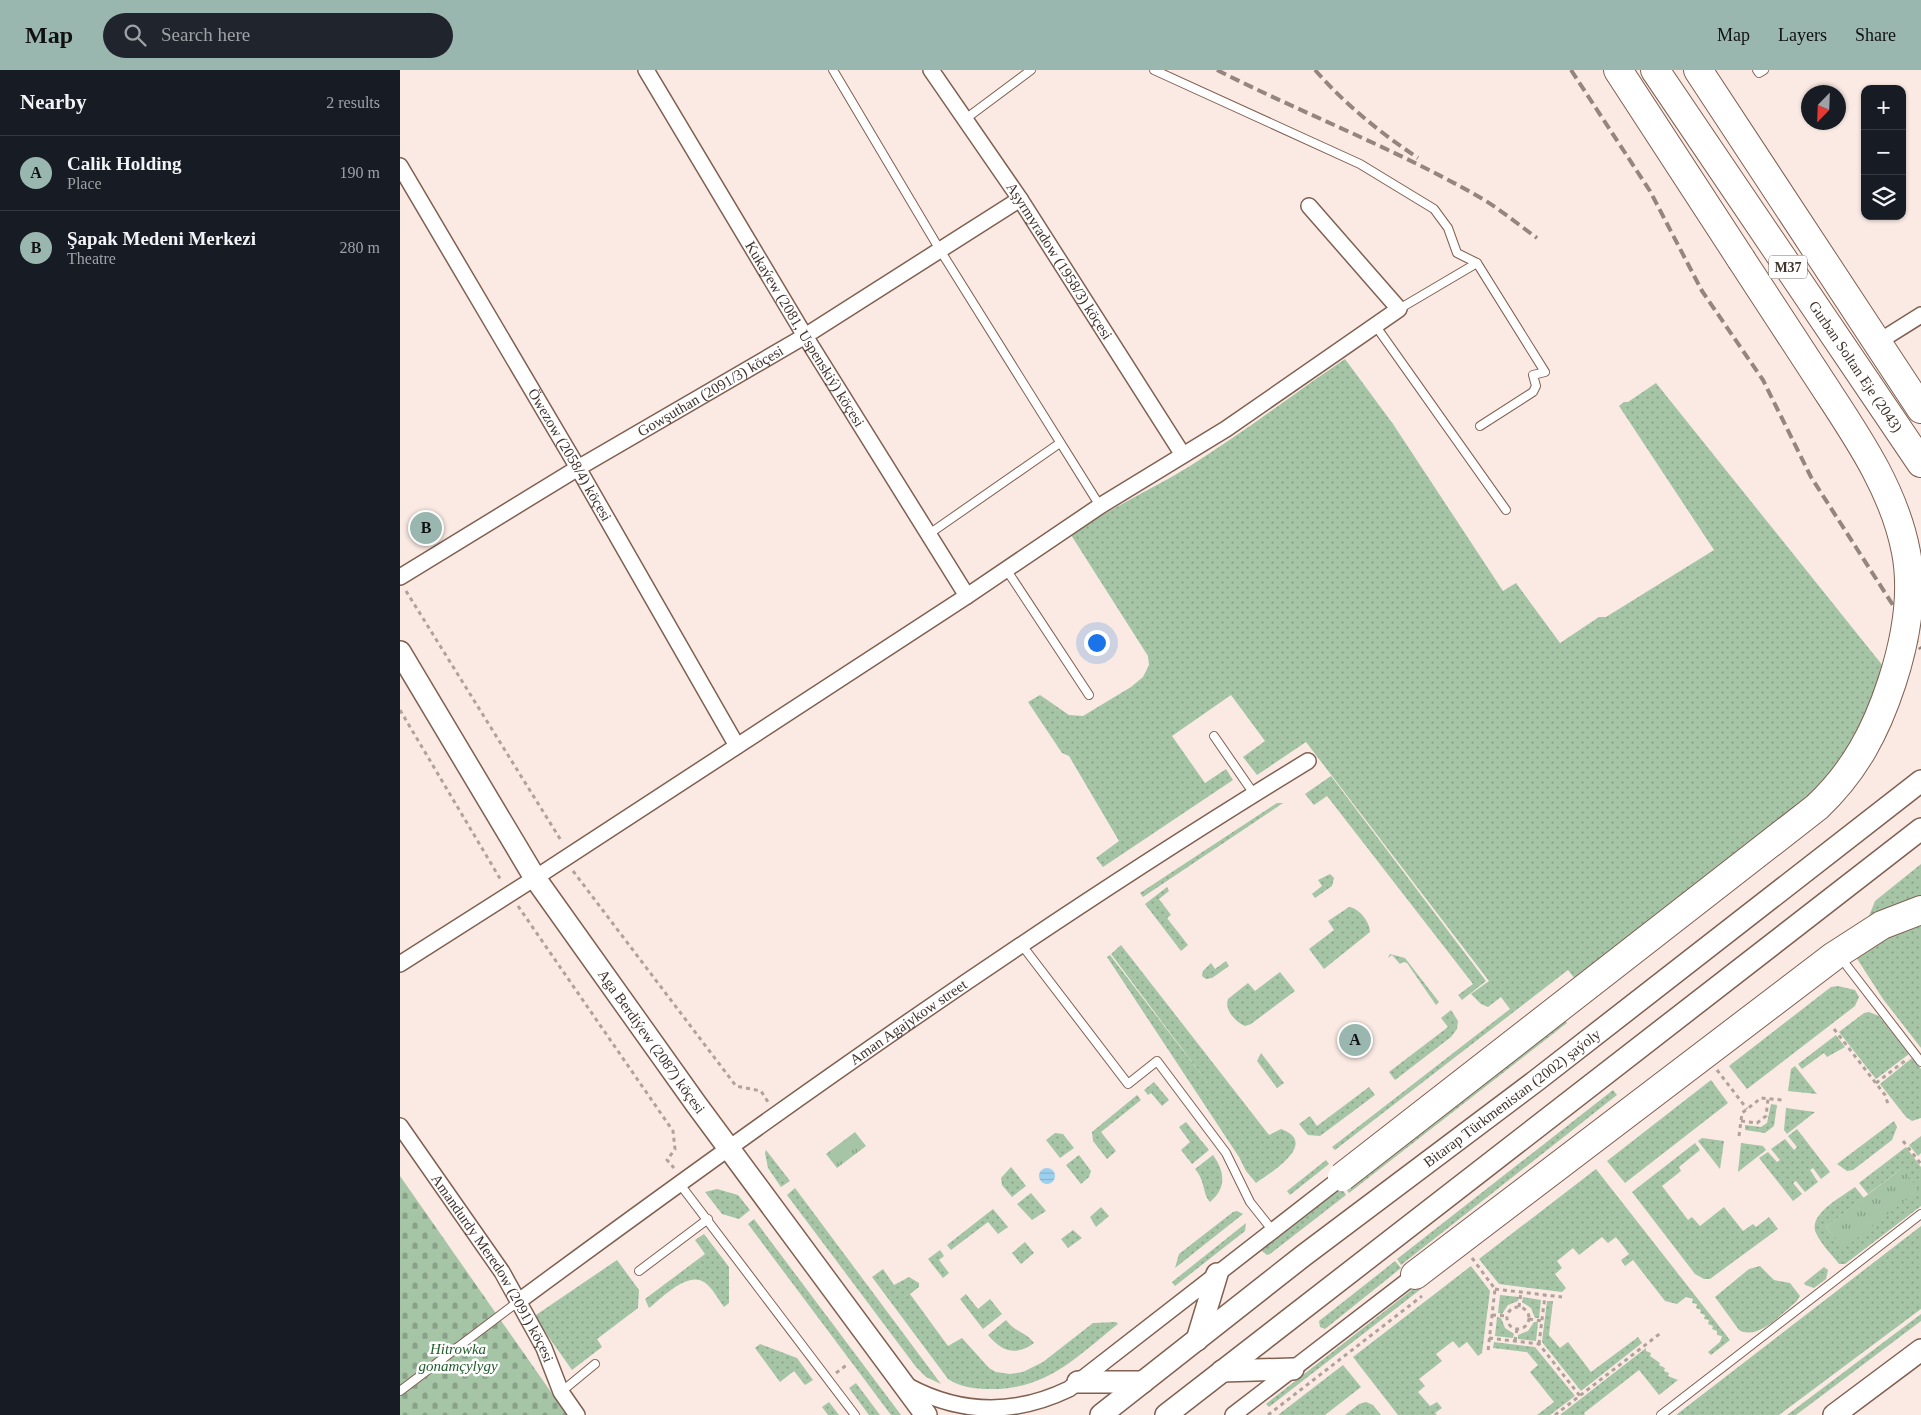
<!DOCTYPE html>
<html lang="en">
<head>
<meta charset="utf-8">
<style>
	:root { --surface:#171b24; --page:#20242c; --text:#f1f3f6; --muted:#9ea1a6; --line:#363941; --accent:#99b6af }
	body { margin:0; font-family:Georgia,serif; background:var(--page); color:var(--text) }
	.controls { position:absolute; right:15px; top:15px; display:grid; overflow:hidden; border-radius:10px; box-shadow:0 1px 4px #0004 }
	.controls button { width:45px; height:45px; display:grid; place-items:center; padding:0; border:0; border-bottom:1px solid var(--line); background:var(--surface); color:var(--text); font:25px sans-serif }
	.compass { position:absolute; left:1401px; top:15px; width:45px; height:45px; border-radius:50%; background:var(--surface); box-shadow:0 1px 4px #0004; rotate:203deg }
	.you { position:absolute; left:696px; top:572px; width:18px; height:18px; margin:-12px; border:4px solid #fff; border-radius:50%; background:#1a73e8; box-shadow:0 0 0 8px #1a73e833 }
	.badge { display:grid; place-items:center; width:32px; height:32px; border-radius:50%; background:var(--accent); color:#111; font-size:16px; font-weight:700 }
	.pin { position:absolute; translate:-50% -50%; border:2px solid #fff; box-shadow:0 1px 5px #0006 }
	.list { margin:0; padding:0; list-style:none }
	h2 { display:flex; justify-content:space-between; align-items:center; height:65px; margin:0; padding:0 20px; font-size:21px }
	h2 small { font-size:16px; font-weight:400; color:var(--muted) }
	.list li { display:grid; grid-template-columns:32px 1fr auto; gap:15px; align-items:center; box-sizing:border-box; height:75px; padding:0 20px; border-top:1px solid var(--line) }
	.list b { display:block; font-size:19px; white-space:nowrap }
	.list p { margin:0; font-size:16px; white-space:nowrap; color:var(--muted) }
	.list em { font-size:16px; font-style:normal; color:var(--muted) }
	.icon { flex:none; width:28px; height:28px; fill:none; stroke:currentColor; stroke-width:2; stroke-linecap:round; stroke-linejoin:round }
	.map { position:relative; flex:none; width:1521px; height:1345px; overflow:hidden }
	header { display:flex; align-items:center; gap:30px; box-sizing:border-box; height:70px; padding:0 25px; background:var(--accent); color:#111 }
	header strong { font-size:24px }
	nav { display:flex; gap:28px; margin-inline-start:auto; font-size:18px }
	.search { width:350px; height:45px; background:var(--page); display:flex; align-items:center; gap:12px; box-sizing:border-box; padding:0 18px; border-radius:28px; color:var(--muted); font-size:19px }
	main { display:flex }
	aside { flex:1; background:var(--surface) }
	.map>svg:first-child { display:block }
</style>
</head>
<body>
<header>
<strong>Map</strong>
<div class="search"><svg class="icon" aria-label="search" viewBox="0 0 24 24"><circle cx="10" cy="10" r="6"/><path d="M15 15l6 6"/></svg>Search here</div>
<nav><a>Map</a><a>Layers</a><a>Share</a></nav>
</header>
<main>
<aside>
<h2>Nearby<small>2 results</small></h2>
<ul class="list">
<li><span class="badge">A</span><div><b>Calik Holding</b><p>Place</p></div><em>190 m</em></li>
<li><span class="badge">B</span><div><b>Şapak Medeni Merkezi</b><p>Theatre</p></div><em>280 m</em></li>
</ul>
</aside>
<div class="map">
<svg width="1521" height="1345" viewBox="0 0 1521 1345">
	<defs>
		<pattern id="grass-dots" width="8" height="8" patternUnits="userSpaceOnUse" patternTransform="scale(1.25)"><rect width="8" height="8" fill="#a5c5a6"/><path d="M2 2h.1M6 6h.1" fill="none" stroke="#88a188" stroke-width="1.8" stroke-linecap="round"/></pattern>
		<pattern id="cemetery-stones" width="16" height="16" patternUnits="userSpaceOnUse" patternTransform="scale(1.25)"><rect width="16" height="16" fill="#a5c5a6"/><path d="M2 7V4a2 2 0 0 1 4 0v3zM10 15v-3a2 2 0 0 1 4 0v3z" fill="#88a188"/></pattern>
		<pattern id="park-tufts" width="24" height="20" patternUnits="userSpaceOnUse" patternTransform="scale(1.25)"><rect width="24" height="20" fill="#a5c5a6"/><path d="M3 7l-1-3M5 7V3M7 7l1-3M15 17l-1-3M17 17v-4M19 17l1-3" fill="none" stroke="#88a188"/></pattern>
		<pattern id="water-rules" width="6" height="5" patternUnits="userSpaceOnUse" patternTransform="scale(1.25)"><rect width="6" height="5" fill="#9dd0ef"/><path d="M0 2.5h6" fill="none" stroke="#88b3cd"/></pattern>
	</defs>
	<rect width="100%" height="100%" fill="#faeae3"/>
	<g fill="url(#grass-dots)">
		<path d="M945,289L993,354L1103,521L1116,513L1160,573L1199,547H1206L1314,480L1219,336L1224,332H1228L1256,313L1487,601L1442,693L1408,730L1175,909L1168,900L935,1080L932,1077L1110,939L1101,927L1088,937L1081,934L1071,924L1089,911L906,672L857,705L843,687L865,671L831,625L772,666L805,713L826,699L833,710L703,797L696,788L719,771L669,686L662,683L628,632L640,625L669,645L683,646L731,617L743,607L749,595L748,586L671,465C708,439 751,420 790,396C843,363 893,324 945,289Z"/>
		<polygon points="931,706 1086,911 1062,930 1058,925 1073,914 927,726 914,735 905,724"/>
		<polygon points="877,733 883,733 743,827 740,823"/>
		<polygon points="1521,794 1521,978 1483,929 1454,884 1475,831"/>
		<polygon points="930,804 934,808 932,816 915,828 912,824 922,816 918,810"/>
		<polygon points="767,817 769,821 759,829 771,845 767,848 788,875 781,881 745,834"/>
		<path d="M949,837C959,838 970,852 970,862L924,899L909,879L934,860L928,851Z"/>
		<path d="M721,875L869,1065L881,1059C920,1073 870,1103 856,1113L846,1101L839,1087L707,887L710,885L810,1016L711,884Z"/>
		<polygon points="990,884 1005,888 1039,932 1036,935 1007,893 1003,892 1000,894 992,885 988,888"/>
		<polygon points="826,891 829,896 812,908 806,909 802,906 803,901 811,893 815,899"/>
		<path d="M880,902L895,921L851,954L845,956C835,952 824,939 828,929L848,913L855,921Z"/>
		<polygon points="1438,916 1455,920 1459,927 1455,936 1347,1019 1329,996 1431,917"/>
		<polygon points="1051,940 1058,951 1057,959 1051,967 995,1010 989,1002 1048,957 1041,948"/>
		<polygon points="1469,942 1479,946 1509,984 1476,1009 1439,962 1464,943"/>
		<polygon points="1160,945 1167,953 949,1123 943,1114"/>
		<polygon points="1436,965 1445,977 1427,987 1424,983 1402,999 1398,994"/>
		<polygon points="861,983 884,1013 877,1018 857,991"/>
		<polygon points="1512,988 1521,999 1521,1048 1512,1051 1506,1047 1480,1014"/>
		<polygon points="1395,996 1417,1024 1388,1021 1391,999"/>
		<polygon points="1311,1010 1328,1033 1225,1113 1207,1091"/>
		<polygon points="754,1012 769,1030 762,1036 751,1023 748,1025 744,1020"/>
		<polygon points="969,1017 975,1025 920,1066 908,1065 899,1054 910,1046 917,1056"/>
		<polygon points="1213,1020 1217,1025 1001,1195 997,1189"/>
		<polygon points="737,1025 741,1030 701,1062 716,1081 707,1089 693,1071 692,1062"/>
		<polygon points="1371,1034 1377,1035 1374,1056 1365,1063 1345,1060 1345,1055 1361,1057 1367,1053"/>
		<polygon points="1386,1038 1415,1042 1387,1064 1384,1060"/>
		<polygon points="1494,1051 1497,1057 1492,1070 1453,1100 1447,1101 1437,1094"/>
		<polygon points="786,1052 809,1080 792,1094 781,1080 790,1072 779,1057"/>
		<polygon points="1397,1059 1430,1102 1421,1109 1413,1098 1410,1100 1418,1112 1405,1122 1396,1111 1393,1113 1402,1124 1393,1131 1359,1088 1368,1082 1377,1092 1380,1090 1371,1079 1385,1069 1394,1080 1397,1077 1388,1066"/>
		<polygon points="655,1063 663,1064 674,1078 660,1088 646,1070"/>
		<polygon points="1521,1066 1521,1083 1518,1086 1509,1075"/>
		<polygon points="1302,1068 1324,1071 1320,1099 1298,1071"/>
		<polygon points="1295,1073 1300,1080 1279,1097 1281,1101 1262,1116 1288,1150 1292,1147 1300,1156 1324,1137 1343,1161 1353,1154 1356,1157 1369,1147 1378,1159 1310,1209 1304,1209 1295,1204 1232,1122"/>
		<polygon points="1341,1073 1363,1076 1366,1080 1338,1102"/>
		<path d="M1506,1077L1521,1097V1136L1445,1194H1439C1432,1185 1422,1175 1417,1165C1405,1145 1442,1127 1455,1117L1464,1128L1426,1157L1443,1178L1502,1098L1468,1124L1459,1113Z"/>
		<polygon points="366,1080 390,1111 381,1117 368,1098 365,1083"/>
		<polygon points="679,1085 691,1101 689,1107 681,1114 666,1095"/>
		<path d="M813,1085C825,1102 827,1118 810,1132C802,1123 806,1112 795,1099Z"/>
		<polygon points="926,1090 929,1094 890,1125 887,1121"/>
		<polygon points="611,1097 626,1116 612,1127 602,1115 601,1108"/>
		<polygon points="1196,1099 1330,1270 1311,1285 1308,1282 1320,1272 1322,1266 1317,1265 1317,1261 1312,1259 1313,1256 1308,1254 1309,1250 1304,1249 1305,1245 1300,1243 1301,1240 1296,1238 1297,1234 1292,1233 1293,1229 1286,1227 1277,1234 1265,1231 1233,1190 1225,1196 1221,1190 1229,1184 1216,1167 1208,1173 1202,1167 1179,1185 1173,1178 1157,1191 1162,1198 1155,1204 1166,1218 1162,1222 1099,1214 1079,1189"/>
		<polygon points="940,1116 946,1125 870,1184 867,1185 862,1181 862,1178"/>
		<polygon points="395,1118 541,1314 526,1307 516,1297 387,1125"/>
		<polygon points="317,1119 338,1125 350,1140 339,1149 322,1144 305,1122"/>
		<polygon points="631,1123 646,1141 632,1150 617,1134"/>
		<polygon points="701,1137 709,1146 696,1157 690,1147"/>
		<polygon points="593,1139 608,1157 598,1164 588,1152 551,1180 547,1175"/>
		<polygon points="837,1141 843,1144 775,1198 779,1184 833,1142"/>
		<polygon points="354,1149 501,1345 491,1345 348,1154"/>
		<polygon points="846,1153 845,1161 775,1216 772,1212"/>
		<polygon points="1521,1156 1521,1239 1379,1345 1276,1345"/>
		<polygon points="673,1160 682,1168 668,1178 661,1169"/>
		<path d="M304,1164L329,1197V1233L324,1237C318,1229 312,1217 304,1212C287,1201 262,1228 249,1238L245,1229L305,1184L295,1170Z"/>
		<polygon points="625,1172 634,1183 621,1194 612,1183"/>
		<polygon points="540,1180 544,1186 539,1190 549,1203 543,1208 528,1189"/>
		<polygon points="217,1190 239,1220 238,1238 197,1269 202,1277 172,1300 138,1252 136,1245"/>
		<polygon points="995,1191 1001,1198 925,1259 920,1257 919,1251"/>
		<polygon points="1071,1196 1090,1221 1082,1283 1078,1286 1067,1272 1059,1278 1053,1271 1036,1284 1042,1291 1019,1309 1025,1316 1018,1322 1030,1336 1037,1332 1042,1338 1035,1343 1037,1345 998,1345 953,1287"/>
		<path d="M1360,1196L1374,1210L1390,1213L1400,1226L1396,1232C1382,1243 1358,1271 1339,1260L1315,1227L1349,1199Z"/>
		<polygon points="1424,1197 1428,1200 1426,1209 1414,1218 1405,1215 1404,1213"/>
		<path d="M483,1199L494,1215L509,1207L519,1213V1217L510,1224L548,1276L562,1268L589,1298L596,1302L610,1304L623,1302L643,1292L693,1253L716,1252L718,1254C675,1288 647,1320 589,1319C575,1319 560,1317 548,1309L472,1207Z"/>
		<polygon points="1018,1215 1021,1219 869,1337 866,1334"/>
		<polygon points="566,1224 578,1239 590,1229 602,1244 583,1259 560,1229"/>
		<polygon points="1100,1225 1119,1227 1118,1231 1108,1235 1102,1244 1098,1243"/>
		<polygon points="1123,1227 1141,1230 1139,1248 1135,1248 1131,1238 1122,1232"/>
		<polygon points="1147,1231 1153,1231 1149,1265 1160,1278 1168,1272 1191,1302 1238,1267 1242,1273 1181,1321 1142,1272"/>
		<polygon points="1521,1244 1521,1251 1396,1345 1387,1345"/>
		<polygon points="1097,1247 1101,1248 1105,1258 1114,1264 1113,1268 1095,1266"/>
		<path d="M606,1250C616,1263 626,1262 634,1273C616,1287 601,1281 588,1265Z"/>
		<polygon points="1134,1252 1138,1252 1136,1271 1118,1269 1118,1265 1128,1261"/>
		<polygon points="1094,1272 1135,1277 1175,1326 1150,1345 1137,1345 1154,1332 1130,1302 1138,1295 1127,1282 1093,1278"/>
		<polygon points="360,1274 397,1288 413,1310 405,1315 394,1301 380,1312 355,1278"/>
		<polygon points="1246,1278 1246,1281 1251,1283 1250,1286 1260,1293 1259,1295 1265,1298 1264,1301 1269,1303 1268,1306 1278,1310 1259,1325 1239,1300 1184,1343 1185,1345 1160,1345"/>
		<polygon points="943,1295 961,1317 925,1345 878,1345"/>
		<polygon points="456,1313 480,1345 469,1345 449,1318"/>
		<polygon points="429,1332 439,1345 428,1345 422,1337"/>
		<polygon points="966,1332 973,1335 981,1345 945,1345 959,1334"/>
	</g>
	<polygon fill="url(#cemetery-stones)" points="0,1106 167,1345 0,1345"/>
	<g fill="url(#park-tufts)">
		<polygon points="455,1062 466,1076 437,1098 426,1084"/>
		<polygon points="1502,1098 1519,1120 1443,1179 1426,1157"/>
	</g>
	<circle fill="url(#water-rules)" cx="647" cy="1106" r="8"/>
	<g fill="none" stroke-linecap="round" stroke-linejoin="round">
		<g stroke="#806051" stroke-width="10">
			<g id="lane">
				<polyline points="433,0 540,180 700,436"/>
				<polyline points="754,0 960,94 1034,139 1048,158 1057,183 1077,193"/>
				<polyline points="1357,0 1359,3 1364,0"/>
				<polyline points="564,50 631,0"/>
				<polyline points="999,239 1077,193 1145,302 1133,305 1136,316 1133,322 1080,356"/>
				<polyline points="975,255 1106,440"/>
				<polyline points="529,464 660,373"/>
				<polyline points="606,499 689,625"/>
				<polyline points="814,666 854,724"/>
				<polyline points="621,874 728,1014 757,991 826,1083 850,1132 873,1161"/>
				<polyline points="1447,896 1521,992"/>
				<polyline points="279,1113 455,1345"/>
				<polyline points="239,1201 308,1149"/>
				<polyline points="0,1321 119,1231"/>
				<polyline points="161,1322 195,1294"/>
				<polyline points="1261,1345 1521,1144"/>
			</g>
		</g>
		<g stroke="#806051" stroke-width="18">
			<g id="street">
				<path id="s1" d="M246,0L405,266L567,526"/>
				<path id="s2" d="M531,0L620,129L783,385"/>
				<path id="s3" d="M0,96L178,398L337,676"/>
				<polyline points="1478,272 1521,245"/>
				<path id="s4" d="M0,507L178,398L405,266L620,129"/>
				<polyline points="0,894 135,808 567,526 700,436 826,359 999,239 909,136"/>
				<path id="s5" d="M0,1056L102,1202L144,1278L161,1322L177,1345"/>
				<path id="s6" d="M119,1231C375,1042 636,857 908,691"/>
				<path d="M508,1316C562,1345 615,1345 669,1319L942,1107"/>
				<polyline points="833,1345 1015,1205"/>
			</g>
		</g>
		<g stroke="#806051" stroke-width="24">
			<g id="secondary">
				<path id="s7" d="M0,582L135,808L296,1034L526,1345"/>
				<polyline points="797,1270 817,1204"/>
				<polyline points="822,1301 893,1299"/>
				<polyline points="678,1312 743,1312"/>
				<path id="s8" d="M701,1345L903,1186L1137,1010L1521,711"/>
				<polyline points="766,1345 1521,759"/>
				<polyline points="1434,1345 1521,1280"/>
			</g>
		</g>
		<g stroke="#806051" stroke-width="30">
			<g id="highway">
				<polyline points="1218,0 1341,189"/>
				<path id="s9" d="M1255,0L1521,393"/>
				<polyline points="1298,0 1521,339"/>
				<polyline points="1015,1205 1434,886 1482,855 1521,840"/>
			</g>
		</g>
		<g stroke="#b0a19a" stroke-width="3" stroke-dasharray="4 4" stroke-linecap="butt">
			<polyline points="6,521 162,772"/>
			<polyline points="0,640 102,812"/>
			<polyline points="173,801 336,1016 361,1021 368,1032"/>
			<polyline points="118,836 273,1061 275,1079 267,1090 274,1098"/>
			<polyline points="1434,959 1485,1025 1488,1034"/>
			<polyline points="1317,1000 1347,1039"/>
			<polyline points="1476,1013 1506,990"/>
			<polyline points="1341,1051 1357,1053 1366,1046 1368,1029"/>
			<polyline points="1339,1066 1342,1043 1361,1028 1382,1030"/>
			<polyline points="1503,1071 1521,1094"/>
			<polyline points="1072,1188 1095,1219 1088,1281"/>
			<polyline points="1095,1219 1162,1227"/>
			<circle cx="1118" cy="1248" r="11"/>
			<polyline points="1119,1237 1121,1222"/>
			<polyline points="1092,1245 1107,1246"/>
			<polyline points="1129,1249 1142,1251"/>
			<polyline points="1089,1268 1139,1274 1180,1326"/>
			<polyline points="1115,1271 1117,1259"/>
			<polyline points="1139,1274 1145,1225"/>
			<polyline points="436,1303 448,1294"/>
			<polyline points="868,1345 1022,1226"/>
			<polyline points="1155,1345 1262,1262"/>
		</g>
		<use href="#lane" stroke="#fff" stroke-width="8"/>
		<use href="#street" stroke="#fff" stroke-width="15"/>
		<use href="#secondary" stroke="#fff" stroke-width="21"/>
		<use href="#highway" stroke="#fff" stroke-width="28"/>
		<g stroke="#94857e" stroke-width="4" stroke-dasharray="10 5" stroke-linecap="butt">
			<path d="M817,0C904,44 996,79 1081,128C1101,140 1119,155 1137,168"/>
			<path d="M915,0C947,36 978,61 1018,88"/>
			<polyline points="1171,0 1250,121 1302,221 1363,310 1411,407 1521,579"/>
		</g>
		<g stroke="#806051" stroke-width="30" stroke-linecap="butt">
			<path id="highway-bridge" d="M942,1107L1417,737C1455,701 1476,661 1492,612C1505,572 1514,524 1506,482C1494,419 1456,365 1422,313C1395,272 1368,230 1341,189"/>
		</g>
		<use href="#highway-bridge" stroke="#fff" stroke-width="28"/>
	</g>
	<g text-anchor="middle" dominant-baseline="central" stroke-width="5" stroke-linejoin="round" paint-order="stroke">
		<rect fill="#fff" stroke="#7b716c" stroke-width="1" x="1369" y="185.5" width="38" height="23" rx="4"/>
		<g font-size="14" font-weight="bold" fill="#42342d">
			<text x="1388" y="197">M37</text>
		</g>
		<g font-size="15" fill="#42342d" stroke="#fff">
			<text stroke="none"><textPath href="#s2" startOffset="230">Aşyrmyradow (1958/3) köçesi</textPath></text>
			<text stroke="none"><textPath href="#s1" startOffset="308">Kukaýew (2081, Uspenskiý) köçesi</textPath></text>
			<text stroke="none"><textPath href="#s9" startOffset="358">Gurban Soltan Eje (2043)</textPath></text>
			<text stroke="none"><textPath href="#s4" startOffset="362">Gowşuthan (2091/3) köçesi</textPath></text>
			<text stroke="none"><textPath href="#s3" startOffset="335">Öwezow (2058/4) köçesi</textPath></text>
			<text stroke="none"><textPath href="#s6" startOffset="479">Aman Agajykow street</textPath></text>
			<text stroke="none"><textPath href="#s7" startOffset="464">Aga Berdiýew (2087) köçesi</textPath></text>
			<text stroke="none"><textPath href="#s8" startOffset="519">Bitarap Türkmenistan (2002) şaýoly</textPath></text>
			<text stroke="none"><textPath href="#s5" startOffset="170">Amandurdy Meredow (2091) köçesi</textPath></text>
		</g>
		<g font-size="15" font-style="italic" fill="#235c2c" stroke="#fff">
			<text x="58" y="1279">Hitrowka<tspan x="58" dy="17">gonamçylygy</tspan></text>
		</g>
	</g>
</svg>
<div class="controls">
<button>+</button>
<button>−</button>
<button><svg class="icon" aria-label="layers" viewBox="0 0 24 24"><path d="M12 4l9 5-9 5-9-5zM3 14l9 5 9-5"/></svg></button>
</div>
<svg class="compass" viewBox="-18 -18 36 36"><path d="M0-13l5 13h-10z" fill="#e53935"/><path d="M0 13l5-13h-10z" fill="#9ea1a6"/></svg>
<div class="you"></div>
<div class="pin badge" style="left:955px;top:970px">A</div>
<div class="pin badge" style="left:26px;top:458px">B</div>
</div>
</main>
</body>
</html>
